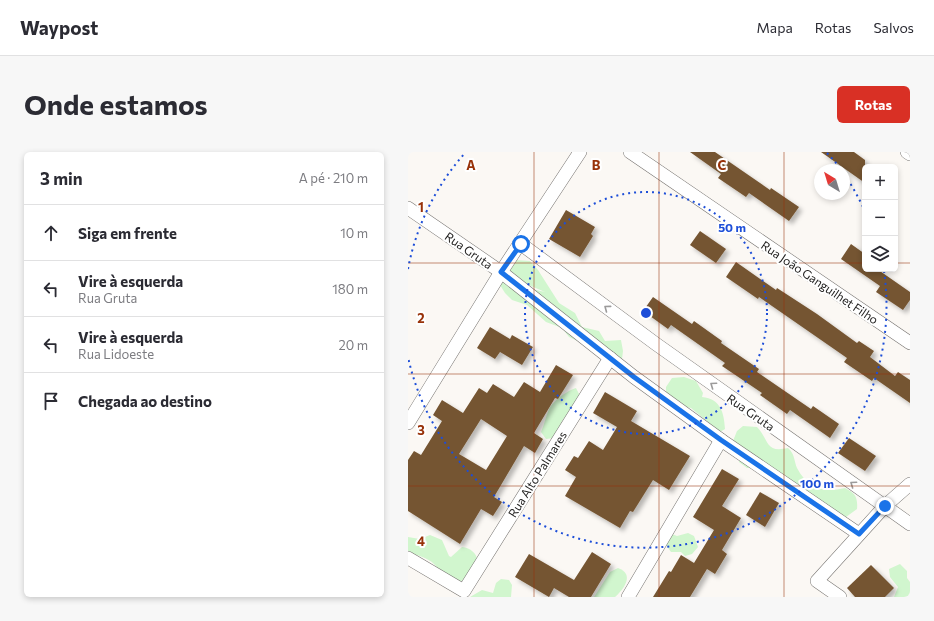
<!DOCTYPE html>
<html lang="pt">
<head>
<meta charset="utf-8">
<style>
	:root { --surface:#fff; --page:#f7f7f7; --text:#2b2b33; --muted:#7c7c81; --line:#e1e1e2; --accent:#d93025 }
	body { margin:0; font-family:Commissioner,sans-serif; background:var(--page); color:var(--text) }
	.controls { position:absolute; right:12px; top:12px; display:grid; overflow:hidden; border-radius:6px; box-shadow:0 2px 6px #0003 }
	.controls button { width:36px; height:36px; display:grid; place-items:center; padding:0; border:0; border-bottom:1px solid var(--line); background:var(--surface); color:var(--text); font:20px sans-serif }
	.compass { position:absolute; left:406px; top:12px; width:36px; height:36px; border-radius:50%; background:var(--surface); box-shadow:0 2px 6px #0003; rotate:322deg }
	.stop { position:absolute; width:12px; height:12px; margin:-9px; border:3px solid #1a73e8; border-radius:50%; background:#fff }
	.stop.end { background:#1a73e8; border-color:#fff; box-shadow:0 1px 4px #0008 }
	.list { margin:0; padding:0; list-style:none }
	h2 { display:flex; justify-content:space-between; align-items:center; height:52px; margin:0; padding:0 16px; font-size:17px }
	h2 small { font-size:13px; font-weight:400; color:var(--muted) }
	.list li { display:grid; grid-template-columns:26px 1fr auto; gap:12px; align-items:center; box-sizing:border-box; height:56px; padding:0 16px; border-top:1px solid var(--line) }
	.list b { display:block; font-size:15px; white-space:nowrap }
	.list p { margin:0; font-size:13px; white-space:nowrap; color:var(--muted) }
	.list em { font-size:13px; font-style:normal; color:var(--muted) }
	.icon { flex:none; width:22px; height:22px; fill:none; stroke:currentColor; stroke-width:2; stroke-linecap:round; stroke-linejoin:round }
	.map { position:relative; flex:none; width:502px; height:445px; overflow:hidden; border-radius:6px }
	header { display:flex; align-items:center; gap:24px; box-sizing:border-box; height:56px; padding:0 20px; background:var(--surface); border-bottom:1px solid var(--line) }
	header strong { font-size:19px }
	nav { display:flex; gap:22px; margin-inline-start:auto; font-size:14px }
	.intro { display:flex; align-items:center; justify-content:space-between; box-sizing:border-box; height:96px; padding:0 24px }
	h1 { margin:0; font-size:28px }
	.button { padding:10px 18px; border-radius:6px; background:var(--accent); color:#fff; font-size:14px; font-weight:700 }
	main { display:flex; gap:24px; padding:0 24px }
	aside { flex:1; background:var(--surface); border-radius:6px; box-shadow:0 2px 6px #0003 }
	.map>svg:first-child { display:block }
</style>
</head>
<body>
<header>
<strong>Waypost</strong>
<nav><a>Mapa</a><a>Rotas</a><a>Salvos</a></nav>
</header>
<div class="intro"><h1>Onde estamos</h1><a class="button">Rotas</a></div>
<main>
<aside>
<h2>3 min<small>A pé · 210 m</small></h2>
<ul class="list">
<li><svg class="icon" aria-label="ahead" viewBox="0 0 24 24"><path d="M12 20V5M6 11l6-6 6 6"/></svg><div><b>Siga em frente</b></div><em>10 m</em></li>
<li><svg class="icon" aria-label="left" viewBox="0 0 24 24"><path d="M17 20v-9H6M10 6l-5 5 5 5"/></svg><div><b>Vire à esquerda</b><p>Rua Gruta</p></div><em>180 m</em></li>
<li><svg class="icon" aria-label="left" viewBox="0 0 24 24"><path d="M17 20v-9H6M10 6l-5 5 5 5"/></svg><div><b>Vire à esquerda</b><p>Rua Lidoeste</p></div><em>20 m</em></li>
<li><svg class="icon" aria-label="arrive" viewBox="0 0 24 24"><path d="M6 21V4h12l-3 4 3 4H6"/></svg><div><b>Chegada ao destino</b></div></li>
</ul>
</aside>
<div class="map">
<svg width="502" height="445" viewBox="0 0 502 445">
	<defs>
		<filter id="shadow"><feDropShadow dx="3.5" dy="3.5" stdDeviation="2" flood-color="#0004"/></filter>
	</defs>
	<rect width="100%" height="100%" fill="#fbf8f4"/>
	<g fill="#d1f6ce">
		<polygon points="107,108 122,109 130,118 151,151 167,161 174,175 191,179 197,189 213,188 215,199 214,207 205,206 161,185 154,176 138,170 119,153 104,148 97,141 92,133 94,130 137,140 95,122"/>
		<path d="M276,225L288,229L295,241L294,245C313,247 316,261 317,277L312,280L283,256L278,255L258,243V235L264,226Z"/>
		<path d="M168,236L173,246L166,258C154,263 152,275 146,286L138,287L133,280C136,273 138,264 141,257C145,249 160,238 168,236Z"/>
		<path d="M335,274L349,275C362,289 357,301 380,296C387,302 386,309 389,316C400,337 416,341 437,336C447,341 450,345 449,357L438,365L426,368L349,316H339L331,310V303L325,289L329,279Z"/>
		<polygon points="280,381 286,384 290,395 284,402 277,404 273,400 263,400 255,389 264,382 269,384"/>
		<path d="M22,383L34,388L41,404L43,405L54,395C63,396 68,401 70,409C66,414 63,421 59,425C45,439 34,420 26,412C20,406 8,402 0,402V385L12,387Z"/>
		<polygon points="492,412 499,419 499,426 502,430 502,445 486,445 490,435 482,425 481,417"/>
		<path d="M210,416C227,422 216,437 207,445H186L202,420Z"/>
		<polygon points="93,427 101,428 104,433 103,445 62,445 74,438 85,441 88,431"/>
	</g>
	<g fill="#755532" fill-rule="evenodd" filter="url(#shadow)">
		<polygon points="282,0 307,0 362,38 363,36 391,55 381,69 341,41 338,45 310,26 313,22"/>
		<polygon points="413,0 446,0 457,8 457,31"/>
		<polygon points="158,58 187,75 183,82 185,84 172,105 141,87"/>
		<polygon points="292,79 318,97 308,111 282,93"/>
		<polygon points="443,92 457,102 457,117 469,117 502,140 502,148 495,158 468,140 472,134 433,107"/>
		<polygon points="328,110 368,138 369,136 409,162 449,191 451,189 466,199 462,205 487,224 490,220 502,228 502,251 466,226 464,229 436,210 439,206 351,145 350,147 318,125"/>
		<polygon points="245,145 284,172 286,169 314,189 313,191 351,217 349,220 403,257 405,254 431,272 422,286 382,258 379,262 352,243 354,241 314,214 317,211 263,173 260,177 235,159"/>
		<polygon points="82,175 102,187 104,183 125,195 114,213 92,200 87,207 69,196"/>
		<path d="M148,213L165,223L150,247L147,246L126,281L135,287L127,301L116,294L86,345L94,350L85,364L73,357L52,392L0,359V308L6,299L13,303L34,269L25,263L34,248L55,261L71,236L79,241L85,232L106,245L116,230L132,240ZM73,267L99,284L78,318L51,302Z"/>
		<polygon points="197,240 229,259 223,269 282,304 261,338 245,328 225,360 222,359 212,376 157,344 168,325 157,318 166,304 170,306 181,289 195,298 209,275 185,261"/>
		<polygon points="441,286 468,304 457,319 430,301"/>
		<polygon points="314,317 331,327 314,354 333,366 314,398 319,402 307,422 299,417 282,445 245,445 261,419 263,420 273,403 286,411 306,378 285,365"/>
		<polygon points="352,340 371,351 357,375 338,363"/>
		<polygon points="184,400 203,412 183,445 161,445 146,436 141,445 107,425 121,402 166,428"/>
		<polygon points="463,413 486,436 477,445 447,445 439,436"/>
	</g>
	<g fill="none" stroke-linecap="round" stroke-linejoin="round">
		<g stroke="#777471" stroke-width="14">
			<g id="minor">
				<polyline points="222,0 502,191"/>
				<polyline points="499,0 502,2"/>
				<polyline points="0,56 93,120 226,225 313,288 451,382"/>
				<polyline points="113,92 248,192 502,372"/>
				<polyline points="0,271 93,120 172,0"/>
				<polyline points="0,406 56,439 202,206"/>
				<polyline points="220,445 313,288"/>
				<polyline points="432,445 409,429 477,354 502,332"/>
			</g>
		</g>
		<use href="#minor" stroke="#fff" stroke-width="13"/>
	</g>
	<defs><path id="oneway-chevron" d="M-2-3.5L2.5 0L-2 3.5" fill="none" stroke-width="1.6" stroke-linecap="round" stroke-linejoin="round"/></defs>
	<g stroke="#9c9b9b">
		<use href="#oneway-chevron" transform="translate(199 156) rotate(-143)"/>
		<use href="#oneway-chevron" transform="translate(305 233) rotate(-145)"/>
		<use href="#oneway-chevron" transform="translate(445 332) rotate(-145)"/>
	</g>
	<g fill="none" stroke-linecap="round" stroke-linejoin="round">
		<polyline stroke="#1a73e8" stroke-width="5" points="113,92 93,120 226,225 313,288 451,382 477,354"/>
	</g>
	<path fill="none" stroke="#983209" stroke-width="1" stroke-opacity="0.55" d="M126,0V445M251,0V445M376,0V445M0,111H457M487,111H502M0,222H502M0,334H502"/>
	<g fill="none" stroke="#1d4ed8" stroke-width="2" stroke-dasharray="2 4">
		<circle cx="238" cy="161" r="121"/>
		<path d="M0 117A242 242 0 0 1 57 1M419 1A242 242 0 0 1 433 17M436 22A242 242 0 0 1 456 57M476 119A242 242 0 0 1 0 205"/>
	</g>
	<g text-anchor="middle" dominant-baseline="central" stroke-width="4" stroke-linejoin="round" paint-order="stroke">
		<g font-size="12" fill="#222120" stroke="#fff">
			<text transform="translate(61 98) rotate(35)">Rua Gruta</text>
			<text transform="translate(412 130) rotate(34)">Rua João Ganguilhet Filho</text>
			<text transform="translate(343 260) rotate(35)">Rua Gruta</text>
			<text transform="translate(129 322) rotate(-58)">Rua Alto Palmares</text>
		</g>
	</g>
	<g font-size="13" text-anchor="middle" font-weight="bold" fill="#983209" stroke="#fff" stroke-width="4" stroke-linejoin="round" paint-order="stroke">
		<text x="63" y="18">A</text>
		<text x="188" y="18">B</text>
		<text x="314" y="18">C</text>
		<text x="13" y="60">1</text>
		<text x="13" y="171">2</text>
		<text x="13" y="283">3</text>
		<text x="13" y="394">4</text>
	</g>
	<circle cx="238" cy="161" r="6" fill="#1d4ed8" stroke="#fff" stroke-width="2"/>
	<g font-size="12" text-anchor="middle" font-weight="bold" fill="#1d4ed8" stroke="#fff" stroke-width="4" stroke-linejoin="round" paint-order="stroke">
		<text x="324" y="80">50 m</text>
		<text x="409" y="336">100 m</text>
	</g>
</svg>
<div class="controls">
<button>+</button>
<button>−</button>
<button><svg class="icon" aria-label="layers" viewBox="0 0 24 24"><path d="M12 4l9 5-9 5-9-5zM3 14l9 5 9-5"/></svg></button>
</div>
<svg class="compass" viewBox="-18 -18 36 36"><path d="M0-13l5 13h-10z" fill="#e53935"/><path d="M0 13l5-13h-10z" fill="#7c7c81"/></svg>
<div class="stop" style="left:113px;top:92px"></div>
<div class="stop end" style="left:477px;top:354px"></div>
</div>
</main>
</body>
</html>
